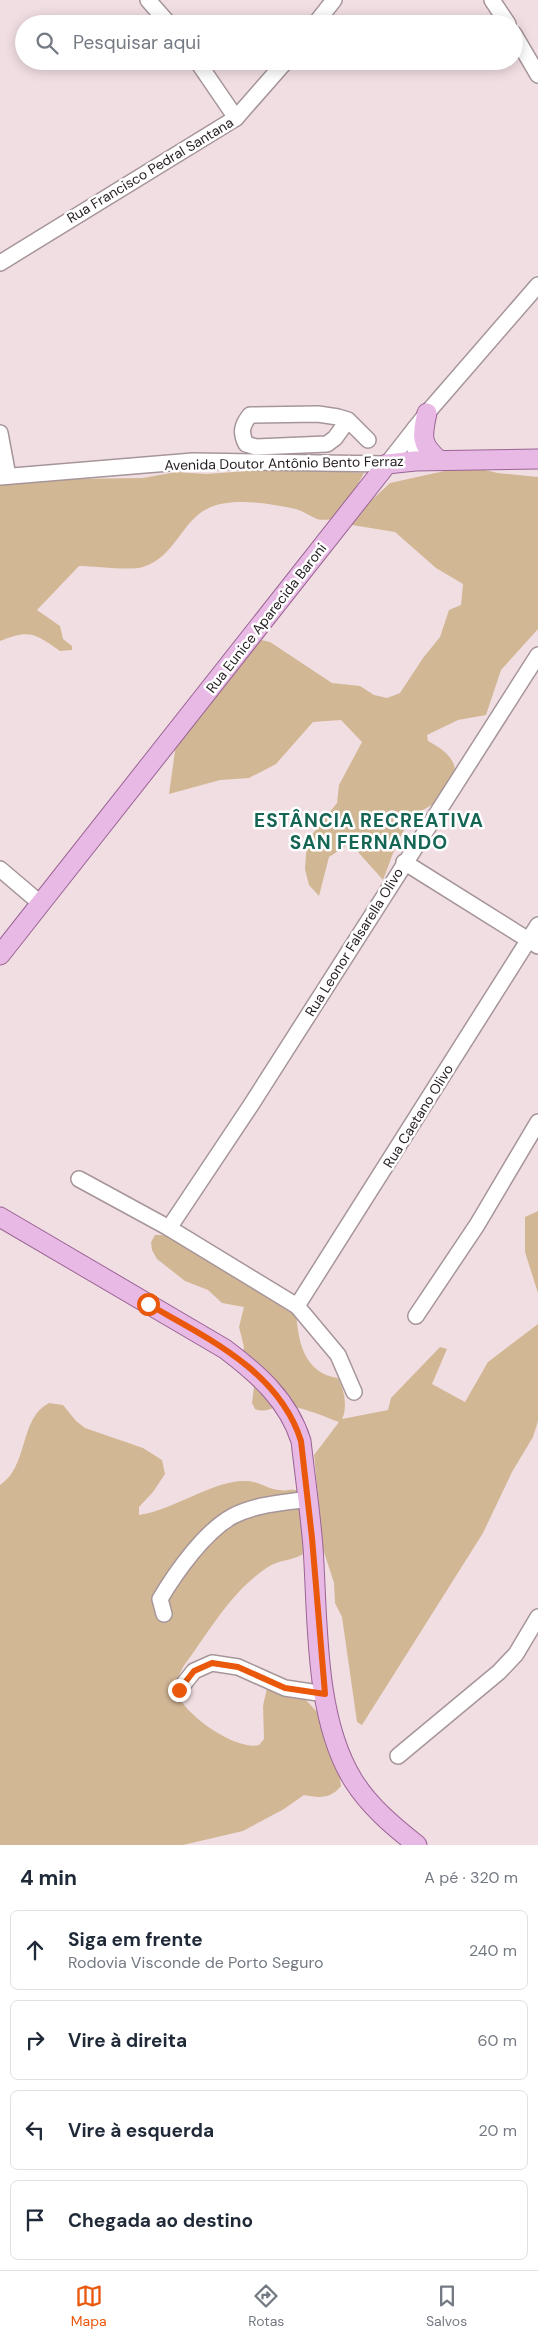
<!DOCTYPE html>
<html lang="pt">
<head>
<meta charset="utf-8">
<style>
	:root { --surface:#fff; --page:#f6f6f7; --text:#1f2937; --muted:#747a83; --line:#e0e1e3; --accent:#ea580c }
	body { margin:0; font-family:"DM Sans",sans-serif; background:var(--page); color:var(--text) }
	.stop { position:absolute; width:15px; height:15px; margin:-11px; border:4px solid #ea580c; border-radius:50%; background:#fff }
	.stop.end { background:#ea580c; border-color:#fff; box-shadow:0 1px 5px #0008 }
	.list { margin:0; padding:0; list-style:none }
	h2 { display:flex; justify-content:space-between; align-items:center; height:65px; margin:0; padding:0 20px; font-size:21px }
	h2 small { font-size:16px; font-weight:400; color:var(--muted) }
	.list li { display:grid; grid-template-columns:32px 1fr auto; gap:15px; align-items:center; box-sizing:border-box; height:80px; margin:0 10px 10px; padding:0 10px; border:1px solid var(--line); border-radius:8px }
	.list b { display:block; font-size:19px; white-space:nowrap }
	.list p { margin:0; font-size:16px; white-space:nowrap; color:var(--muted) }
	.list em { font-size:16px; font-style:normal; color:var(--muted) }
	.icon { flex:none; width:28px; height:28px; fill:none; stroke:currentColor; stroke-width:2; stroke-linecap:round; stroke-linejoin:round }
	.map { position:relative; flex:none; width:538px; height:1845px; overflow:hidden }
	.search { position:absolute; background:var(--surface); box-shadow:0 2px 12px #0003; left:15px; right:15px; top:15px; height:55px; display:flex; align-items:center; gap:12px; box-sizing:border-box; padding:0 18px; border-radius:28px; color:var(--muted); font-size:19px }
	.sheet { height:425px; background:var(--surface) }
	nav { display:flex; justify-content:space-around; align-items:center; box-sizing:border-box; height:70px; border-top:1px solid var(--line); background:var(--surface); font-size:14px; color:var(--muted) }
	nav a { display:grid; justify-items:center; gap:2px }
	nav .on { color:var(--accent) }
	.map>svg:first-child { display:block }
</style>
</head>
<body>
<div class="map">
<svg width="538" height="1845" viewBox="0 0 538 1845">
	<rect width="100%" height="100%" fill="#f1dee2"/>
	<g fill="#d2b795">
		<path d="M0,463L19,476L74,479L143,478L176,472L207,474L283,468L364,473L339,518C332,519 323,521 317,519C310,516 303,511 296,509C273,504 244,499 220,504C181,513 180,555 143,567C131,571 94,566 79,566L37,610L60,626L63,639L72,646V650L60,651C35,633 29,629 0,641Z"/>
		<path d="M467,466L498,473L538,477V629L501,670L486,715L458,720L427,735L428,741C458,757 465,773 438,800C431,807 419,810 413,818C398,834 391,860 383,880L350,843L329,857L319,896L309,885L305,869L307,841L337,803L339,785L362,742L341,720L313,722L276,764L249,778L220,780L169,794L176,744L257,639L270,642L332,683L360,686L374,695L387,698L400,693L423,658L440,637L449,610L461,605L463,584L436,568L395,532L346,524L390,483Z"/>
		<polygon points="538,1211 538,1293 525,1252 525,1217"/>
		<path d="M155,1235H162L202,1247L296,1311C298,1340 303,1373 338,1378C344,1389 348,1407 342,1419L388,1410L391,1398L440,1347L447,1349L432,1384L465,1402L488,1362L538,1324V1421L533,1437L512,1472L483,1533L362,1725L357,1722L342,1617L335,1603L334,1583L323,1549L314,1455L339,1422C322,1416 304,1407 285,1406C274,1405 266,1414 255,1409L252,1403L254,1387L238,1372L244,1347L239,1327L244,1307L222,1303L208,1290L185,1281L157,1259L152,1250L151,1242Z"/>
		<path d="M49,1403L63,1405L76,1421L85,1428L143,1448L162,1460L165,1474L153,1492L139,1507V1515C174,1510 213,1480 246,1481C258,1481 267,1489 279,1490C291,1492 292,1486 304,1494L306,1552C295,1561 280,1559 268,1567C231,1591 209,1632 183,1667C180,1674 175,1681 176,1689C180,1713 236,1751 259,1745L264,1739L263,1706L267,1688L289,1682L320,1715L337,1756L341,1786C331,1799 319,1798 304,1795L284,1809L243,1831L183,1845H0V1485C29,1466 19,1418 49,1403Z"/>
	</g>
	<g fill="none" stroke-linecap="round" stroke-linejoin="round">
		<g stroke="#a69599" stroke-width="18">
			<g id="minor">
				<polyline points="148,0 169,24"/>
				<polyline points="492,0 508,24"/>
				<polyline points="315,24 334,0"/>
				<polyline points="514,34 538,75"/>
				<polyline points="197,61 236,118"/>
				<polyline points="0,263 236,118 286,61"/>
				<path d="M348,420L335,438L327,444L256,447L246,444C240,432 242,425 250,415L318,414L338,417L348,420L368,440"/>
				<polyline points="415,428 415,461"/>
				<polyline points="0,433 8,476"/>
				<polyline points="0,477 193,461 387,464 427,413 538,285"/>
				<polyline points="404,862 538,946"/>
				<polyline points="0,869 40,903"/>
				<polyline points="79,1179 169,1228 297,1306 338,1355 354,1392"/>
				<polyline points="169,1228 251,1105 538,655"/>
				<polyline points="297,1306 538,925"/>
				<polyline points="416,1316 477,1225 538,1122"/>
				<path d="M164,1614L160,1599C176,1572 205,1531 233,1516C256,1504 283,1503 308,1499"/>
				<polyline points="179,1690 194,1671 212,1663 238,1667 285,1688 325,1694"/>
				<polyline points="398,1756 499,1672 516,1654 538,1617"/>
			</g>
		</g>
		<g stroke="#9a6494" stroke-width="21">
			<g id="major">
				<path d="M427,413C422,436 420,444 439,460"/>
				<polyline points="0,955 387,464 415,461 538,459"/>
				<path d="M0,1217L225,1349C258,1374 288,1400 301,1441C305,1476 310,1511 313,1547C318,1619 314,1717 353,1780C369,1806 393,1826 417,1845"/>
			</g>
		</g>
		<use href="#minor" stroke="#fff" stroke-width="15"/>
		<use href="#major" stroke="#e8b9e5" stroke-width="19"/>
	</g>
	<g fill="none" stroke-linecap="round" stroke-linejoin="round">
		<path stroke="#ea580c" stroke-width="6" d="M148,1304C207,1338 279,1371 301,1441L312,1538L325,1694L285,1688L238,1667L212,1663L194,1671L179,1690"/>
	</g>
	<g text-anchor="middle" dominant-baseline="central" stroke-width="5" stroke-linejoin="round" paint-order="stroke">
		<g font-size="14" fill="#251e20" stroke="#fff">
			<text transform="translate(150 170) rotate(-31)">Rua Francisco Pedral Santana</text>
			<text transform="translate(284 463) rotate(-1)">Avenida Doutor Antônio Bento Ferraz</text>
			<text transform="translate(266 618) rotate(-52)">Rua Eunice Aparecida Baroni</text>
			<text transform="translate(354 942) rotate(-58)">Rua Leonor Falsarella Olivo</text>
			<text transform="translate(418 1116) rotate(-58)">Rua Caetano Olivo</text>
		</g>
		<g font-size="19" font-weight="bold" letter-spacing="1" fill="#146554" stroke="#fff">
			<text x="369" y="820">ESTÂNCIA RECREATIVA<tspan x="369" dy="22">SAN FERNANDO</tspan></text>
		</g>
	</g>
</svg>
<div class="stop" style="left:148px;top:1304px"></div>
<div class="stop end" style="left:179px;top:1690px"></div>
<div class="search"><svg class="icon" aria-label="search" viewBox="0 0 24 24"><circle cx="10" cy="10" r="6"/><path d="M15 15l6 6"/></svg>Pesquisar aqui</div>
</div>
<section class="sheet">
<h2>4 min<small>A pé · 320 m</small></h2>
<ul class="list">
<li><svg class="icon" aria-label="ahead" viewBox="0 0 24 24"><path d="M12 20V5M6 11l6-6 6 6"/></svg><div><b>Siga em frente</b><p>Rodovia Visconde de Porto Seguro</p></div><em>240 m</em></li>
<li><svg class="icon" aria-label="right" viewBox="0 0 24 24"><path d="M7 20v-9h11M14 6l5 5-5 5"/></svg><div><b>Vire à direita</b></div><em>60 m</em></li>
<li><svg class="icon" aria-label="left" viewBox="0 0 24 24"><path d="M17 20v-9H6M10 6l-5 5 5 5"/></svg><div><b>Vire à esquerda</b></div><em>20 m</em></li>
<li><svg class="icon" aria-label="arrive" viewBox="0 0 24 24"><path d="M6 21V4h12l-3 4 3 4H6"/></svg><div><b>Chegada ao destino</b></div></li>
</ul>
</section>
<nav>
<a class="on"><svg class="icon" aria-label="map" viewBox="0 0 24 24"><path d="M3 6l6-2 6 2 6-2v14l-6 2-6-2-6 2zM9 4v14M15 6v14"/></svg>Mapa</a>
<a><svg class="icon" aria-label="directions" viewBox="0 0 24 24"><path d="M12 3l9 9-9 9-9-9zM9 14v-3h6M13 9l2 2-2 2"/></svg>Rotas</a>
<a><svg class="icon" aria-label="saved" viewBox="0 0 24 24"><path d="M7 4h10v16l-5-4-5 4z"/></svg>Salvos</a>
</nav>
</body>
</html>
